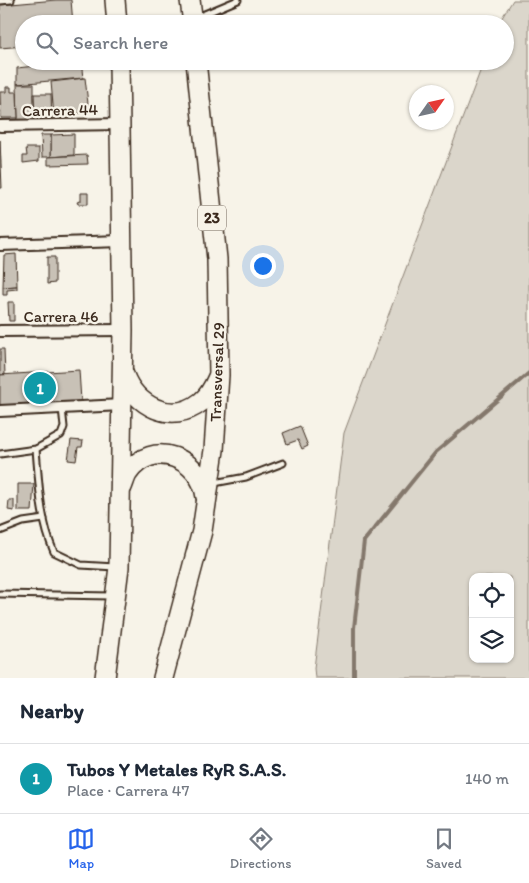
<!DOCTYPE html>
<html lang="en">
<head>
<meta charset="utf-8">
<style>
	:root { --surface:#fff; --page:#f2f2f3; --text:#1f2937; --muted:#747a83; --line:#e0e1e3; --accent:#2563eb }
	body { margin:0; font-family:Itim,sans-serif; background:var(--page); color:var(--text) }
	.controls { position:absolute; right:15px; bottom:15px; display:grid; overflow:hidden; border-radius:10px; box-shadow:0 1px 4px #0004 }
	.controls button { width:45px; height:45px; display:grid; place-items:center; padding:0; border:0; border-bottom:1px solid var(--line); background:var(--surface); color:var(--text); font:25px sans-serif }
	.compass { position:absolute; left:409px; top:85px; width:45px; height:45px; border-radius:50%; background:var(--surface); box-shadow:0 1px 4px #0004; rotate:56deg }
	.you { position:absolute; left:262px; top:265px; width:18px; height:18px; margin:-12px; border:4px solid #fff; border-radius:50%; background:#1a73e8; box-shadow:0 0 0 8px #1a73e833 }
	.badge { display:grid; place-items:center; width:32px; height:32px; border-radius:50%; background:var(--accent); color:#fff; font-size:16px; font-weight:700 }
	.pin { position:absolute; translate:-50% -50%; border:2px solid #fff; box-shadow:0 1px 5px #0006 }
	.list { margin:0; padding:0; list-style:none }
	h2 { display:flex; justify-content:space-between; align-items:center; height:65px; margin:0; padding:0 20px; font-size:21px }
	h2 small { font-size:16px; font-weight:400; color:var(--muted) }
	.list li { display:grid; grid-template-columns:32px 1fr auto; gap:15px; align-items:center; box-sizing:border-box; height:70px; padding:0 20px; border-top:1px solid var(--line) }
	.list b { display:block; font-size:19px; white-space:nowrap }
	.list p { margin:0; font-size:16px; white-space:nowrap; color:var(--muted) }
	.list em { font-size:16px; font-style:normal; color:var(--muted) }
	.icon { flex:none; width:28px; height:28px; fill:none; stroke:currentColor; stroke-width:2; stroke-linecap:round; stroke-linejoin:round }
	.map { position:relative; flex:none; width:529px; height:678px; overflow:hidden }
	.search { position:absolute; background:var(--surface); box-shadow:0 1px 4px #0004; left:15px; right:15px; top:15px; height:55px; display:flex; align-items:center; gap:12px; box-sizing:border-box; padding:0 18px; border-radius:28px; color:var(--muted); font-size:19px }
	.sheet { height:135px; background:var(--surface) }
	nav { display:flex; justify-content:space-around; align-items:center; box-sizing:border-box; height:70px; border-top:1px solid var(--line); background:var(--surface); font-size:14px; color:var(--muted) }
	nav a { display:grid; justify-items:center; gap:2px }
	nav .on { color:var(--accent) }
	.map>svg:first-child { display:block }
</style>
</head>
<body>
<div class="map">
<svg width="529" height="678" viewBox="0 0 529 678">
	<rect width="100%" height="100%" fill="#f7f3e8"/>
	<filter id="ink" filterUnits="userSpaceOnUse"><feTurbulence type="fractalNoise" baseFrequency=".02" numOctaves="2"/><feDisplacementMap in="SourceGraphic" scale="10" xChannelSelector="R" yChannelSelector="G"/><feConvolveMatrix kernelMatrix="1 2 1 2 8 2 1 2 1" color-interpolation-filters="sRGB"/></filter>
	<g filter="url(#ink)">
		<path fill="#dbd6cb" stroke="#8b8074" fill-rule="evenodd" d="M513,0H529V678H315L314,668L344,433L484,61H505V24H498ZM473,577H510V659H473Z"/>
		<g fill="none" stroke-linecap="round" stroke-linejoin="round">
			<polyline stroke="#84786c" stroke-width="4" points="354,678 354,628 364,541 436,452 529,373"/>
		</g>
		<g fill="#c8c1b6" stroke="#3b2a1e">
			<polygon points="56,0 71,0 73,24 24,24 24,46 0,48 0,5"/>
			<polygon points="81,61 83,78 17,84 17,68"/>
			<polygon points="85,78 89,112 54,116 51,82"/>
			<polygon points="17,84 34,84 34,120 18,121"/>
			<polygon points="6,87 11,87 11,92 17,92 18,118 1,118 0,92 6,92"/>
			<polygon points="34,94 51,94 52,122 44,123 44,119 35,119"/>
			<polygon points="74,134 74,155 51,157 51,135"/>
			<polygon points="41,135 51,135 51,157 42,157"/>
			<polygon points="0,140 2,188 0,188"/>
			<polygon points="26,148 39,148 39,161 23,163 23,156 27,156"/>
			<polygon points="87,155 88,164 48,165 48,157"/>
			<polygon points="81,193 88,193 88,204 78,204 77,202 81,201"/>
			<polygon points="16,254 17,286 3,287 4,255"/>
			<polygon points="47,257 55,257 55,283 47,284"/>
			<polygon points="17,286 17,289 7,290 7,295 3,295 3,287"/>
			<polygon points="8,302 14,302 14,321 9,321"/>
			<polygon points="0,349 4,349 5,375 0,375"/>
			<polygon points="79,370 81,401 0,406 0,375"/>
			<polygon points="300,426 308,446 302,449 298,440 287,444 283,433"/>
			<polygon points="71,440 83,441 82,447 78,447 76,461 68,460"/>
			<polygon points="18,484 34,484 32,511 18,511"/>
			<polygon points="9,500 14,500 14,511 8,510"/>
		</g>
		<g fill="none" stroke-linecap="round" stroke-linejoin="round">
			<g stroke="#3b2a1e" stroke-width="9">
				<g id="lane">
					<polyline points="0,1 11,0"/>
					<polyline points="195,18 238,0"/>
					<path d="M36,449C39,484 40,520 54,552L81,565L115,567"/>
					<polyline points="0,454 36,449 61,435 64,427 62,408"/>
					<polyline points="214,483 246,477 283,463"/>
					<polyline points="0,531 23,522 44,519"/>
					<polyline points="0,594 111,596"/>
				</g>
			</g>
			<g stroke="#3b2a1e" stroke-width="14">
				<g id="street">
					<polyline points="0,126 120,124"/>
					<polyline points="0,245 121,241"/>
					<polyline points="0,331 123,330"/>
					<polyline points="0,411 122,405"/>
				</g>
			</g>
			<g stroke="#3b2a1e" stroke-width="22">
				<g id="highway">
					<polyline points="115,0 117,24"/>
					<polyline points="190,0 193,24"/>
					<path d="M124,375C135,406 172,425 201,402C209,396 214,386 218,377"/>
					<path d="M122,487C124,483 125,477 128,473C152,438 201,458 206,497"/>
					<polyline points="105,678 119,567 123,330 119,61"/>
					<polyline points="163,678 202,531 214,450 219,375 217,259 196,61"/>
				</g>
			</g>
			<use href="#lane" stroke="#f7f3e8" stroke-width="5"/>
			<use href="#street" stroke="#f7f3e8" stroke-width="10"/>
			<use href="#highway" stroke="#f7f3e8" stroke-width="19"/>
		</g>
	</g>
	<g text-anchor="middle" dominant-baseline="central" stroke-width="4.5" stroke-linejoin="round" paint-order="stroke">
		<rect fill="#f7f3e8" stroke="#73665b" stroke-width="1" x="198" y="205.5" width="28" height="25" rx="4"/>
		<g font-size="15" font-weight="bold" fill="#3b2a1e">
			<text x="212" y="218">23</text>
		</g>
		<g font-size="16" fill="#3b2a1e" stroke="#f7f3e8">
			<text transform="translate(60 110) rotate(-1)">Carrera 44</text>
			<text x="61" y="316">Carrera 46</text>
			<text transform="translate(217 372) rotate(-88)">Transversal 29</text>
		</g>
	</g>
</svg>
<div class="controls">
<button><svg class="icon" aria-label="locate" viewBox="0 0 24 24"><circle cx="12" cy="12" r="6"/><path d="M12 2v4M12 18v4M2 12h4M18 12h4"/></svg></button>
<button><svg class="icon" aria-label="layers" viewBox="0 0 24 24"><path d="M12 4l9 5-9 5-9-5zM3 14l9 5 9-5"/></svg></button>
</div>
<svg class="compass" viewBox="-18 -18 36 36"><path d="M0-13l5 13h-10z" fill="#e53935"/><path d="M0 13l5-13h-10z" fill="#747a83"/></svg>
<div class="you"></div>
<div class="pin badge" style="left:40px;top:388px;background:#0f9aa8">1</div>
<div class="search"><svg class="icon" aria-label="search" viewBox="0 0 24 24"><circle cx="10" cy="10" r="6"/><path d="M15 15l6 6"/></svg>Search here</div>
</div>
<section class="sheet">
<h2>Nearby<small></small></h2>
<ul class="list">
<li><span class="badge" style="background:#0f9aa8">1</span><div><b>Tubos Y Metales RyR S.A.S.</b><p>Place · Carrera 47</p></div><em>140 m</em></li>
</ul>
</section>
<nav>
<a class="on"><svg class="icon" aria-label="map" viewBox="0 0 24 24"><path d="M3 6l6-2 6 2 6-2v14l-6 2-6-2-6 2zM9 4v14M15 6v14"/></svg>Map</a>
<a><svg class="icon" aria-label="directions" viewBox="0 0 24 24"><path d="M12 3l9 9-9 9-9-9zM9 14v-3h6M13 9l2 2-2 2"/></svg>Directions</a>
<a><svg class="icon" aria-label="saved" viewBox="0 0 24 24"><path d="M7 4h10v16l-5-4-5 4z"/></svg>Saved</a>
</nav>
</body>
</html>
